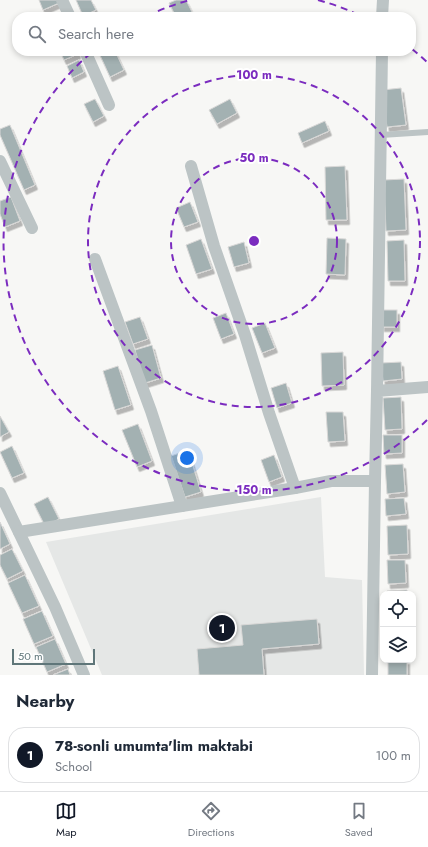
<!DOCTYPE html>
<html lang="en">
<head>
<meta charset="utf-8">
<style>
	:root { --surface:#fff; --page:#f6f6f7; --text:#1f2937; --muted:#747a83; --line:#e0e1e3; --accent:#111827 }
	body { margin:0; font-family:Jost,sans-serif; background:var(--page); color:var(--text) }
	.controls { position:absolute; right:12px; bottom:12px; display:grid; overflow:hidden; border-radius:8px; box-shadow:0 2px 6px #0003 }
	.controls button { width:36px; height:36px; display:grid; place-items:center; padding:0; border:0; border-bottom:1px solid var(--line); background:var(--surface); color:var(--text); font:20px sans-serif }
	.scale { position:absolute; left:12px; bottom:10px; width:83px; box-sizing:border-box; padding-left:4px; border:2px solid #5f7679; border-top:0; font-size:11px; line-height:14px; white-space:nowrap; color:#5f7679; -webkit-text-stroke:3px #fff; paint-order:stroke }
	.you { position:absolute; left:187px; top:458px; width:14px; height:14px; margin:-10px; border:3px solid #fff; border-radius:50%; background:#1a73e8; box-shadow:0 0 0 6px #1a73e833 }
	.badge { display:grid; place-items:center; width:26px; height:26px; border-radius:50%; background:var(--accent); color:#fff; font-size:13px; font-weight:700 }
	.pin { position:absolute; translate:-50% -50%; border:2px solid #fff; box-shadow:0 1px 4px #0006 }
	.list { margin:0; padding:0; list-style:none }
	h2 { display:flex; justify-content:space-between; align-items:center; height:52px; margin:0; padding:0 16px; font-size:17px }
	h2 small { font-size:13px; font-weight:400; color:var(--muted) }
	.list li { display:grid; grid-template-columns:26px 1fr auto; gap:12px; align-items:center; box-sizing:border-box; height:56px; margin:0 8px 8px; padding:0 8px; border:1px solid var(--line); border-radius:16px }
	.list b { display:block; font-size:15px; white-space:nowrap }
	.list p { margin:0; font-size:13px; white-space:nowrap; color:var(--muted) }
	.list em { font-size:13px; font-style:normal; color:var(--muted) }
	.icon { flex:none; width:22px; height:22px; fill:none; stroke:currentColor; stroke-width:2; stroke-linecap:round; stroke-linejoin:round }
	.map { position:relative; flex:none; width:428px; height:675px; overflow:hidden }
	.search { position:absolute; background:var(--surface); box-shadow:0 2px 6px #0003; left:12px; right:12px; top:12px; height:44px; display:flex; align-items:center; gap:10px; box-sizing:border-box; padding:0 14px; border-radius:16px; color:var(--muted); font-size:15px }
	.sheet { height:116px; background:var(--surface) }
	nav { display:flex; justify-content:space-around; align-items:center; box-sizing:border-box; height:56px; border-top:1px solid var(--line); background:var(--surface); font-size:11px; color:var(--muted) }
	nav a { display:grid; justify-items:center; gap:2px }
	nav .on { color:var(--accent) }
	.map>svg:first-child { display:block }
</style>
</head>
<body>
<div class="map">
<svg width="428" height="675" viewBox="0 0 428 675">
	<defs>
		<filter id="shadow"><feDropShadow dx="2.5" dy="4.5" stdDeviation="0" flood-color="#0004"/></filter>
	</defs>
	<rect width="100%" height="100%" fill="#f7f7f5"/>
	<polygon fill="#e5e7e6" points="321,497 325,577 362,580 364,675 102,675 46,542"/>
	<g fill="#a3b1b2" stroke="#d9d8d7" filter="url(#shadow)">
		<polygon points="39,0 58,0 59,3 43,10"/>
		<polygon points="76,0 91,0 96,10 83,16"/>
		<polygon points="176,0 186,0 193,14 186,17 176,17 169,3"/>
		<polygon points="60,51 77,51 78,54 64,60"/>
		<polygon points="98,51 115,51 124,70 110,77"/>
		<polygon points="79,60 84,72 72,78 67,66"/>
		<polygon points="401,88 406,125 387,127 382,90"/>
		<polygon points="95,99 104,116 93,122 84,104"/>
		<polygon points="230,99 237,113 217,124 209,110"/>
		<polygon points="325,121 329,131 302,143 298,133"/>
		<polygon points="10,125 35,185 24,190 0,135 0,129"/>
		<polygon points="345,166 347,220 326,220 325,167"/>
		<polygon points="404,179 406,230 386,231 384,180"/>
		<polygon points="11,197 20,221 5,227 0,214 0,201"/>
		<polygon points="190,202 198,222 184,227 176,208"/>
		<polygon points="327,238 346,239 345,275 326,274"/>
		<polygon points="201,239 212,269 196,274 186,245"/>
		<polygon points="404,240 405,281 388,281 387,241"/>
		<polygon points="244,242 249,263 234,267 228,247"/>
		<rect x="382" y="310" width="15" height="17"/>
		<polygon points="226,313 234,334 221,339 213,318"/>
		<polygon points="140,317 148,339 133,344 125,322"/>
		<polygon points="265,323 275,348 262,353 252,328"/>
		<polygon points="152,345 161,378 145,383 135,350"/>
		<polygon points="343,352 344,385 322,386 321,353"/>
		<polygon points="401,362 402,379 383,381 381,363"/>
		<polygon points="118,366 131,405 115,410 103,371"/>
		<polygon points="286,383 292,403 277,408 271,388"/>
		<polygon points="401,397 402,429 385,430 383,398"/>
		<polygon points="326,412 343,412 345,441 328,442"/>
		<polygon points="0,416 9,432 0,437"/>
		<polygon points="138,424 152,461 137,467 122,430"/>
		<polygon points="383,435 402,435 402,453 384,454"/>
		<polygon points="12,446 24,473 12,478 0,452"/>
		<polygon points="188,450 201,492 185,497 171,456"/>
		<polygon points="274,455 282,477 269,482 261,460"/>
		<polygon points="403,464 405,492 387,494 385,465"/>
		<polygon points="48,497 59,519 45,526 34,504"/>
		<polygon points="404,498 406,514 386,516 385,499"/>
		<polygon points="0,522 10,544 0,549"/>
		<polygon points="407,525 408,554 388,555 387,526"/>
		<polygon points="12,549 23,571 7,579 0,565 0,555"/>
		<polygon points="387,560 405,560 406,583 388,584"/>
		<polygon points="25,575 39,606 22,613 8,583"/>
		<polygon points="407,590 407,594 387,594 387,591"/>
		<polygon points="42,611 53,636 34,644 23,619"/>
		<polygon points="317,619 319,644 262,649 264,675 199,675 197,649 243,645 241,625"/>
		<polygon points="55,639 66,664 47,672 36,647"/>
		<rect x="388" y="660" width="19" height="15"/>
		<polygon points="68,669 70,675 53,675"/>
	</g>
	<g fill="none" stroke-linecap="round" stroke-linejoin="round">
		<polyline stroke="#bcc4c5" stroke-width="6" points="381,135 428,132"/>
		<g stroke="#bcc4c5" stroke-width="12">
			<polyline points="62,0 70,17"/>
			<polyline points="382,17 383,0"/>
			<polyline points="85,51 109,105"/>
			<polyline points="0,161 32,228"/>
			<polyline points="191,166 214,246 245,335 269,413 295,488"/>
			<polyline points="95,259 151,411 182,506"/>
			<polyline points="377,391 382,51"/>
			<polyline points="0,493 55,607 84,675"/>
			<polyline points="19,532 295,488 331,481 375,481"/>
			<polyline points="372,675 375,481 377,391 428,387"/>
		</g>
	</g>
	<g fill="none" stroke="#7b2cbf" stroke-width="2" stroke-dasharray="7 5">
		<circle cx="254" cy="241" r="83"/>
		<circle cx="254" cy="241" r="166"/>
		<path d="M427 420A249 249 0 1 1 92 52M147 16A249 249 0 0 1 190 0M318 0A249 249 0 0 1 361 16M412 49A249 249 0 0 1 427 62"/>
	</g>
	<circle cx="254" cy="241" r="6" fill="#7b2cbf" stroke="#fff" stroke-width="2"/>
	<g font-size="12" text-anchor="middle" font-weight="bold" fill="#7b2cbf" stroke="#fff" stroke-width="4" stroke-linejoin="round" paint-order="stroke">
		<text x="254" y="79">100 m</text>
		<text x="254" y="162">50 m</text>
		<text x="254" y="494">150 m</text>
	</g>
</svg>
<div class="controls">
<button><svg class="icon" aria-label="locate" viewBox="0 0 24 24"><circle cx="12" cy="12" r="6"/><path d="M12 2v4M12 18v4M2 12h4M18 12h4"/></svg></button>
<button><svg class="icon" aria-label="layers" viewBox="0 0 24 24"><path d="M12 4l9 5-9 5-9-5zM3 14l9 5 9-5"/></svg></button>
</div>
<div class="scale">50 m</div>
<div class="you"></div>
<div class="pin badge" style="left:222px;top:628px">1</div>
<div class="search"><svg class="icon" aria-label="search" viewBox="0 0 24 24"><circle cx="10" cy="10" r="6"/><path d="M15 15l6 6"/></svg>Search here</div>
</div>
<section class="sheet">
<h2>Nearby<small></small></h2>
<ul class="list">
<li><span class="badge">1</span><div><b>78-sonli umumta'lim maktabi</b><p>School</p></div><em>100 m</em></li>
</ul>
</section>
<nav>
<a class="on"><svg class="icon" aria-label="map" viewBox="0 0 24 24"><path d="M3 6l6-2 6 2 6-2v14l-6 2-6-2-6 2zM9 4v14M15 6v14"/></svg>Map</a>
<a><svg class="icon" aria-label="directions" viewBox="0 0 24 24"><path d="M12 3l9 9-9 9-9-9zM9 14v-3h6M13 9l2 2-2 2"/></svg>Directions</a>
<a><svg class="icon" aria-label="saved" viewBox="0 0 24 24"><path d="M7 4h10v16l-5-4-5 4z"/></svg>Saved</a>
</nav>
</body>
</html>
